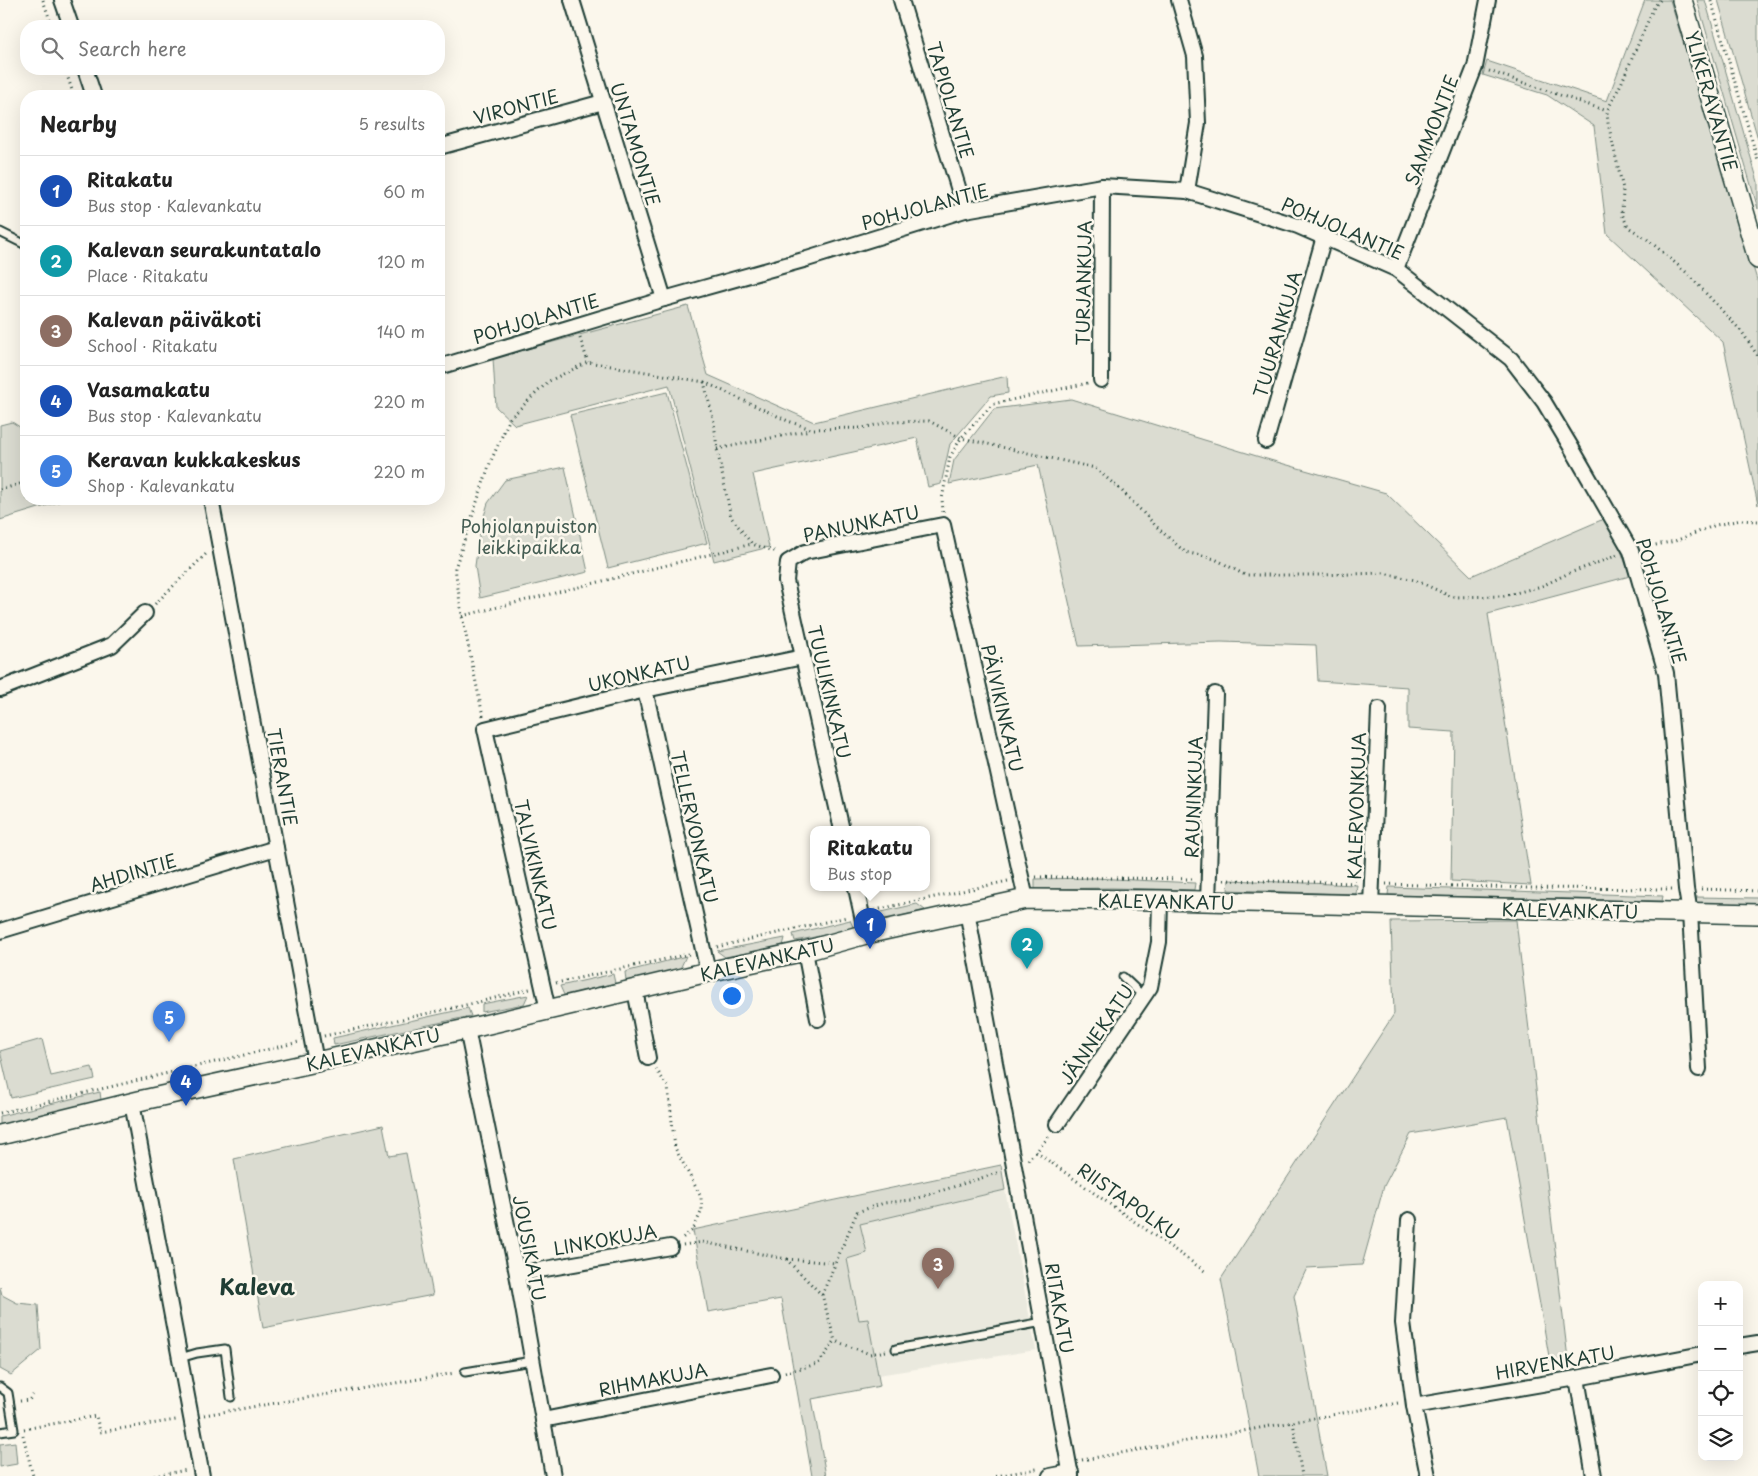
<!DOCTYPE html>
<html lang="en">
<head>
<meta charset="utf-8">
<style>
	:root { --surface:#fff; --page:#f6f6f6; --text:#222; --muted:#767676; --line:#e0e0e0; --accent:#7c3aed }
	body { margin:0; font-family:"Playpen Sans",sans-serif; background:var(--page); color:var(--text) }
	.controls { position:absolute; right:15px; bottom:15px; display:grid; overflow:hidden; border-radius:10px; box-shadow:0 5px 20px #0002 }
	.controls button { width:45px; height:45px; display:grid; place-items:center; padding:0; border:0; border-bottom:1px solid var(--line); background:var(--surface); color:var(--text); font:25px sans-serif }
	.you { position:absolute; left:731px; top:995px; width:18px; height:18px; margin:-12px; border:4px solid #fff; border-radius:50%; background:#1a73e8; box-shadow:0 0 0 8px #1a73e833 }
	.badge { display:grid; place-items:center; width:32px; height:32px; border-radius:50%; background:var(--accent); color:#fff; font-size:16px; font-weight:700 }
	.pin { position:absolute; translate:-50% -41px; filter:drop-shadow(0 1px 2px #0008) }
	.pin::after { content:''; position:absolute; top:26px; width:18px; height:15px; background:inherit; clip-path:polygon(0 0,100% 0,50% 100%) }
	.popup { position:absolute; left:810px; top:826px; width:120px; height:65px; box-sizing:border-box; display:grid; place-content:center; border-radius:10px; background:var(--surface); filter:drop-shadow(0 1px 4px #0005); font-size:16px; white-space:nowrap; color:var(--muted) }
	.popup b { font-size:19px; color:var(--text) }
	.popup::after { content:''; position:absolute; left:50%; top:100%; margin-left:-10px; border:10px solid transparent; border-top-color:var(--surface) }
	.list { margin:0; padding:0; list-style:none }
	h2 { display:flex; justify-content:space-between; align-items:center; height:65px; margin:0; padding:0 20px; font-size:21px }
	h2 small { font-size:16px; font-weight:400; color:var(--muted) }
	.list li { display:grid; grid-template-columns:32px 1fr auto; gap:15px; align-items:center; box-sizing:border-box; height:70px; padding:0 20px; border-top:1px solid var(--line) }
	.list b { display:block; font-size:19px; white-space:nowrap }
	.list p { margin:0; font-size:16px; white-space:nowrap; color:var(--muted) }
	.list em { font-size:16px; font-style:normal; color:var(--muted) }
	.icon { flex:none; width:28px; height:28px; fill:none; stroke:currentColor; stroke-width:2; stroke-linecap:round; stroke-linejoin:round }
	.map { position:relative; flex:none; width:1758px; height:1476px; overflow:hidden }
	.search { position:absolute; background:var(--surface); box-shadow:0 5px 20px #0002; left:20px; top:20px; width:425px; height:55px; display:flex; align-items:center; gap:12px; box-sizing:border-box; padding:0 18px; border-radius:20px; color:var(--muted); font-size:19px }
	.panel { position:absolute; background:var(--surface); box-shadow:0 5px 20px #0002; left:20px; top:90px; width:425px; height:415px; border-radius:20px }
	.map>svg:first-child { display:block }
</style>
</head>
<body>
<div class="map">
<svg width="1758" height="1476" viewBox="0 0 1758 1476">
	<rect width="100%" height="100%" fill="#fbf7ec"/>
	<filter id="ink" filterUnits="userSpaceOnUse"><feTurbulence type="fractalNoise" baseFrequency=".02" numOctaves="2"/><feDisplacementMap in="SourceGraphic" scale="10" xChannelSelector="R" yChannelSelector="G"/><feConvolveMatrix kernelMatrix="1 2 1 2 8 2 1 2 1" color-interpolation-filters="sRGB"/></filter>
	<g filter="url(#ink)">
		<polygon fill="#eae9de" points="1005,1190 1036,1350 878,1375 868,1319 859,1320 847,1259 867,1253 860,1224"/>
		<g fill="#dbdcd1" stroke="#7d8c82">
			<polygon points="1645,0 1670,0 1758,283 1758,505 1723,342 1607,234 1594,126 1547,95 1483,75 1487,61 1607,101"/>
			<polygon points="1697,0 1705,0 1758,182 1758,209"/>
			<polygon points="1718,0 1758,0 1758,139"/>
			<polygon points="688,306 708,375 814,422 1007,376 1008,393 991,396 950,444 941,484 928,487 917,438 753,474 769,547 714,561 669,385 515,425 496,407 493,358"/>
			<polygon points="667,392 707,543 608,568 570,415"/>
			<polygon points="1071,399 1263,458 1386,493 1471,576 1606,518 1620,548 1630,576 1488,614 1531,885 1451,881 1454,732 1408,729 1408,687 1318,681 1316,645 1221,642 1079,646 1038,465 949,484 954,460 994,409"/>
			<polygon points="12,422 26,431 26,499 68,499 0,520 0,425"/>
			<polygon points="565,467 588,572 480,598 475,566 480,529 488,503 505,480"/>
			<polygon points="1094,878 1195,883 1194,890 1112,888 1035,889 1035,879"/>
			<polygon points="1229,880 1357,885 1356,894 1228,890"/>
			<polygon points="1389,887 1663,896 1662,901 1388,895"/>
			<polygon points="1696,897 1758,898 1758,906 1697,905"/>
			<polygon points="917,904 925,910 885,920 873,914"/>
			<polygon points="850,920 854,929 795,941 793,934"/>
			<polygon points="1516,920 1568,1359 1550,1362 1507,1117 1411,1134 1384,1186 1362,1265 1307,1268 1294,1296 1327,1476 1259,1476 1221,1279 1394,1014 1391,921"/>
			<polygon points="785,938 783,946 725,957 717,951"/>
			<polygon points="686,956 680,969 626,981 625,972"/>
			<polygon points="613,974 615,983 564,995 560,986"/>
			<polygon points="528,995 524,1004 482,1012 482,1004"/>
			<polygon points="468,1008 471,1016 334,1045 333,1038"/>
			<polygon points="42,1039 51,1076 92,1067 95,1079 11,1098 0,1051"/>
			<polygon points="100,1092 101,1100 63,1111 0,1125 0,1116"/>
			<polygon points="383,1125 389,1156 406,1153 433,1295 263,1328 234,1159"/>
			<polygon points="1001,1165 1005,1190 860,1224 867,1253 847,1259 859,1320 868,1319 880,1386 812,1399 826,1476 812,1476 781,1299 708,1312 693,1230"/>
			<polygon points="0,1287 2,1295 17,1303 38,1305 41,1350 11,1375 0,1369"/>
			<polygon points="15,1442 17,1464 0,1467 0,1444"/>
		</g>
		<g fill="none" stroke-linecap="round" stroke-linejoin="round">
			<g stroke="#1f3d34" stroke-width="11">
				<g id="lane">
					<polyline points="0,232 26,245"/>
					<polyline points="1123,977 1143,996"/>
					<polyline points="896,1349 1043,1322"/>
					<polyline points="180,1358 197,1353 225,1349 231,1397"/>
					<polyline points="465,1372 532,1361"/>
					<polyline points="0,1387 8,1393 14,1430 0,1432"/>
				</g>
			</g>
			<g stroke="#1f3d34" stroke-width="18">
				<g id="street">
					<polyline points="62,0 71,26"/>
					<polyline points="572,0 664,299"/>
					<polyline points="901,0 965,210"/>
					<polyline points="1179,0 1195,56 1198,123 1187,191"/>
					<polyline points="85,69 94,96"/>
					<polyline points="439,147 603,102"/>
					<polyline points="1396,269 1475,67 1488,0"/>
					<polyline points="439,367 664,299 807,259 965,210 1102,186 1187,191 1298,226 1396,269 1511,359 1544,402 1571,447 1631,551 1666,673 1686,889 1690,913 1699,1069"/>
					<polyline points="1101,380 1102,186"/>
					<polyline points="1266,441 1324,237"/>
					<polyline points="211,499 316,1062"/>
					<polyline points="0,689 112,645 145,613"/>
					<polyline points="645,690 708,972"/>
					<polyline points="842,830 786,581 788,562 805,552 943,525 1026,899"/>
					<polyline points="856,888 866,934"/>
					<polyline points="1208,902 1215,694"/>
					<polyline points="1371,905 1379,709"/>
					<polyline points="967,911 1071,1476"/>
					<polyline points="0,931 276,848"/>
					<polyline points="805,951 818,1019"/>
					<polyline points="635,990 648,1058"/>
					<polyline points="548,1010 485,729 645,690 803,657"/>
					<polyline points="467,1029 517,1274 553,1476"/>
					<polyline points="132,1103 202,1476"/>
					<polyline points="1057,1124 1150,987 1159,942 1160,900"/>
					<polyline points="1409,1220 1403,1323 1414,1406 1428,1476"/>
					<polyline points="517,1274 670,1247"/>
					<polyline points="1739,1346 1758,1343"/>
					<polyline points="1577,1378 1594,1476"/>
					<polyline points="1414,1406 1577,1378 1702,1354"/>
					<polyline points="543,1420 771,1375"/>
					<polyline points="1050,1476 1071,1472"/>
				</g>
			</g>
			<g stroke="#1f3d34" stroke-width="22">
				<g id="secondary">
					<polyline points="1682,0 1758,259"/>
					<polyline points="0,1135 143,1100 480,1026 708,972 805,951 866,934 1026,899 1160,900 1758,914"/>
				</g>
			</g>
			<g stroke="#1f3d34" stroke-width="3" stroke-dasharray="1 4" stroke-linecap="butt">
				<polyline points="43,0 52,26"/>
				<polyline points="1660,0 1654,7 1621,84 1607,111 1608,123 1623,189 1622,214 1628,227 1647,239 1686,272 1742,332 1758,356"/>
				<polyline points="1711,0 1758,161"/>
				<polyline points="65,69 74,96"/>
				<polyline points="1489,71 1607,111"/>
				<polyline points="580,338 588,362"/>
				<polyline points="704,382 788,421 811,429 862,428 889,422 929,421 961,438 1095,468 1122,491 1160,530 1185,552 1215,559 1245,575 1321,575 1383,573 1415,580 1452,597 1504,596 1542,586 1567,574 1618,555"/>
				<polyline points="717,449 810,430"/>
				<polyline points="0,490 26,482"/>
				<polyline points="943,512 942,499 950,457 961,438 993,404 1088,383"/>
				<polyline points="1646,547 1675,541 1716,525 1741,520 1758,521"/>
				<polyline points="155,604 206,554"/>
				<polyline points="462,616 752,544"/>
				<polyline points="483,716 462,616 455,568 490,463 510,418 549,381 588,362 704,382 714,422 717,449 731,517 752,544 777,552"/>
				<polyline points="1036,877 1195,879"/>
				<polyline points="1224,880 1357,883"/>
				<polyline points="1386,884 1526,888 1672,889"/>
				<polyline points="1701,889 1758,891"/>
				<polyline points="875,910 1008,881"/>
				<polyline points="717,947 847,917"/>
				<polyline points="556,983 689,954"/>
				<polyline points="324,1036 475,1003 530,989"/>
				<polyline points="656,1069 668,1087 675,1148 701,1197 702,1210 693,1230 681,1239"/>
				<polyline points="0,1113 299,1042"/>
				<polyline points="1036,1152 1206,1272"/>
				<polyline points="1028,1160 1036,1152 1050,1135"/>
				<polyline points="683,1245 703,1242 786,1259 822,1295 835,1341"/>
				<polyline points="787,1259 836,1263"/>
				<polyline points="822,1295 857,1212 884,1203 912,1200 1000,1172"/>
				<polyline points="785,1372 818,1364 835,1341 870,1354 886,1351"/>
				<polyline points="20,1401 29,1400 33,1395"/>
				<polyline points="204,1415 455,1373"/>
				<polyline points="1293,1422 1302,1476"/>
				<polyline points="24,1429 96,1416 100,1432 176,1420"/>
				<polyline points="23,1435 33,1476"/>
				<polyline points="1082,1460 1398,1403"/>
				<polyline points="154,1476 187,1470"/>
				<polyline points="996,1476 1037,1469"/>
			</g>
			<use href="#lane" stroke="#fbf7ec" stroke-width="7"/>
			<use href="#street" stroke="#fbf7ec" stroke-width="14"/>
			<use href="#secondary" stroke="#fbf7ec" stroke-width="19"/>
		</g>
	</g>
	<g text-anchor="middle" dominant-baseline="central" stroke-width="5" stroke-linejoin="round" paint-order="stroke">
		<g font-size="18" fill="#1f3d34" stroke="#fbf7ec">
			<text transform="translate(951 100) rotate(73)">TAPIOLANTIE</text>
			<text transform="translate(1712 101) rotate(74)">YLIKERAVANTIE</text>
			<text transform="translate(516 106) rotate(-15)">VIRONTIE</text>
			<text transform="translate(1431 130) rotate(-69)">SAMMONTIE</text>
			<text transform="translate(636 144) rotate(73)">UNTAMONTIE</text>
			<text transform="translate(925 206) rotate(-15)">POHJOLANTIE</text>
			<text transform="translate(1343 228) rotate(23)">POHJOLANTIE</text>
			<text transform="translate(1083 283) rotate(-89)">TURJANKUJA</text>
			<text transform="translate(536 318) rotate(-17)">POHJOLANTIE</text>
			<text transform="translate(1277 334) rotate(-74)">TUURANKUJA</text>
			<text transform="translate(861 523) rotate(-12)">PANUNKATU</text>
			<text transform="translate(1662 601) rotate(73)">POHJOLANTIE</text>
			<text transform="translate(639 673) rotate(-13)">UKONKATU</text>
			<text transform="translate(830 692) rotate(77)">TUULIKINKATU</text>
			<text transform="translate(1003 708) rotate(77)">PÄIVIKINKATU</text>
			<text transform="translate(283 777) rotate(80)">TIERANTIE</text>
			<text transform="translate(1193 797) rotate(-88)">RAUNINKUJA</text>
			<text transform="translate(1356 806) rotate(-88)">KALERVONKUJA</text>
			<text transform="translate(695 827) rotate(77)">TELLERVONKATU</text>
			<text transform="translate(536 865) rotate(77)">TALVIKINKATU</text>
			<text transform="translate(133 872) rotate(-17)">AHDINTIE</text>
			<text transform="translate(1166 901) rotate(1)">KALEVANKATU</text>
			<text transform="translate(1570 910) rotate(1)">KALEVANKATU</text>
			<text transform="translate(767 959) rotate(-13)">KALEVANKATU</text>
			<text transform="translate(1096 1034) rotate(-56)">JÄNNEKATU</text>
			<text transform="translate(373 1049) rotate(-13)">KALEVANKATU</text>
			<text transform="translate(1129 1201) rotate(35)">RIISTAPOLKU</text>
			<text transform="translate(605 1239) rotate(-10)">LINKOKUJA</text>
			<text transform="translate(530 1248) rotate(79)">JOUSIKATU</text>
			<text transform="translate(1060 1308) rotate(80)">RITAKATU</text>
			<text transform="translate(1555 1362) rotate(-10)">HIRVENKATU</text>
			<text transform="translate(653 1379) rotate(-11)">RIHMAKUJA</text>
		</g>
		<g font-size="18" fill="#455d53" stroke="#fbf7ec">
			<text x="529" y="525">Pohjolanpuiston<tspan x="529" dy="21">leikkipaikka</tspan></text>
		</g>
		<g font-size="22" font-weight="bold" fill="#1f3d34" stroke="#fbf7ec">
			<text x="257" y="1285">Kaleva</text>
		</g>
	</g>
</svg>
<div class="controls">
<button>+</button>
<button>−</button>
<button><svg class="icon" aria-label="locate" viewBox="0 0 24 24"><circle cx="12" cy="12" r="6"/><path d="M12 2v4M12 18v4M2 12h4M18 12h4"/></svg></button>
<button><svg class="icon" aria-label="layers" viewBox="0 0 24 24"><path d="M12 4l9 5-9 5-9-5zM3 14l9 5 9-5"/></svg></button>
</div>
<div class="you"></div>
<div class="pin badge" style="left:870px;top:949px;background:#1a4fb4">1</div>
<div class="popup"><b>Ritakatu</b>Bus stop</div>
<div class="pin badge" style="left:1027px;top:969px;background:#0f9aa8">2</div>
<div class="pin badge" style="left:938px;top:1289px;background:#8d6e63">3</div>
<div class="pin badge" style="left:186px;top:1106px;background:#1a4fb4">4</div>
<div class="pin badge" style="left:169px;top:1042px;background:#3f7fe0">5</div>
<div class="search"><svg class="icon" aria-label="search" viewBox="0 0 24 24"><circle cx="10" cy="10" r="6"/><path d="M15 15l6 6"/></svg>Search here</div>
<section class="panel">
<h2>Nearby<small>5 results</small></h2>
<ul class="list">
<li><span class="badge" style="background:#1a4fb4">1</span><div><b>Ritakatu</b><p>Bus stop · Kalevankatu</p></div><em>60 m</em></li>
<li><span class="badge" style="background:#0f9aa8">2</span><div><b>Kalevan seurakuntatalo</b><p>Place · Ritakatu</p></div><em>120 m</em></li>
<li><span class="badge" style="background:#8d6e63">3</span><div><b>Kalevan päiväkoti</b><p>School · Ritakatu</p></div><em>140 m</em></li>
<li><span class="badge" style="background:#1a4fb4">4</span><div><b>Vasamakatu</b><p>Bus stop · Kalevankatu</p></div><em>220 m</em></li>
<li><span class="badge" style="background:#3f7fe0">5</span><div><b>Keravan kukkakeskus</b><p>Shop · Kalevankatu</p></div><em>220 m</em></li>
</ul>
</section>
</div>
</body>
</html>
